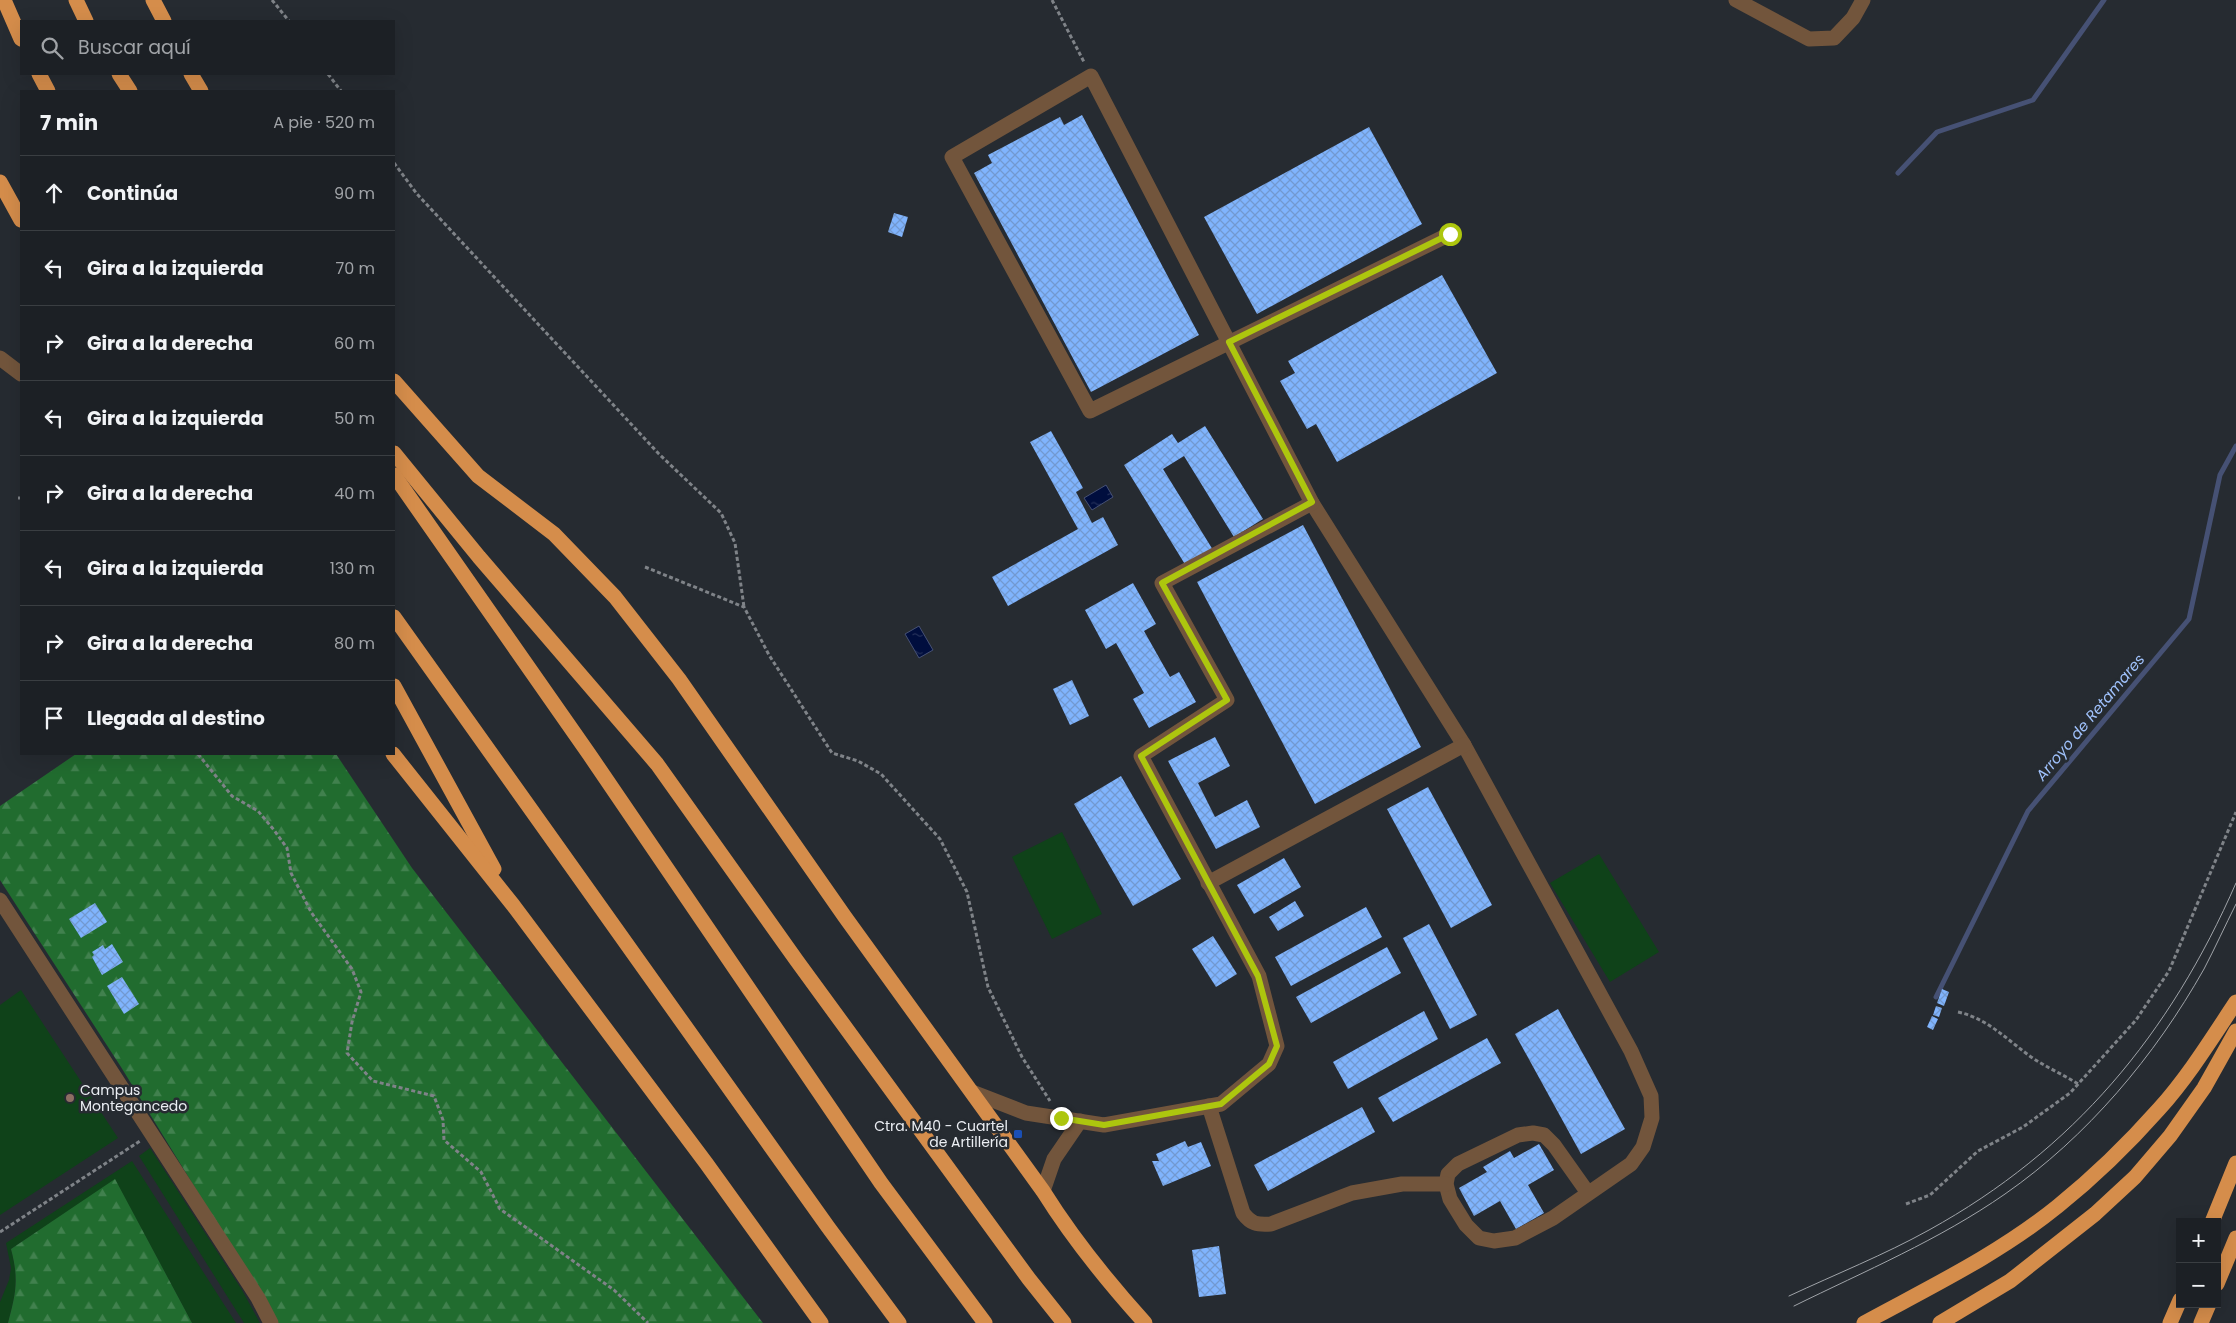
<!DOCTYPE html>
<html lang="es">
<head>
<meta charset="utf-8">
<style>
	:root { --surface:#1c2025; --page:#292d32; --text:#f1f3f6; --muted:#a0a3a7; --line:#3a3e42 }
	body { margin:0; font-family:Poppins,sans-serif; background:var(--page); color:var(--text) }
	.controls { position:absolute; right:15px; bottom:15px; display:grid; overflow:hidden; border-radius:0px; box-shadow:0 5px 20px #0002 }
	.controls button { width:45px; height:45px; display:grid; place-items:center; padding:0; border:0; border-bottom:1px solid var(--line); background:var(--surface); color:var(--text); font:25px sans-serif }
	.stop { position:absolute; width:15px; height:15px; margin:-11px; border:4px solid #adc60e; border-radius:50%; background:#fff }
	.stop.end { background:#adc60e; border-color:#fff; box-shadow:0 1px 5px #0008 }
	.list { margin:0; padding:0; list-style:none }
	h2 { display:flex; justify-content:space-between; align-items:center; height:65px; margin:0; padding:0 20px; font-size:21px }
	h2 small { font-size:16px; font-weight:400; color:var(--muted) }
	.list li { display:grid; grid-template-columns:32px 1fr auto; gap:15px; align-items:center; box-sizing:border-box; height:75px; padding:0 20px; border-top:1px solid var(--line) }
	.list b { display:block; font-size:19px; white-space:nowrap }
	.list em { font-size:16px; font-style:normal; color:var(--muted) }
	.icon { flex:none; width:28px; height:28px; fill:none; stroke:currentColor; stroke-width:2; stroke-linecap:round; stroke-linejoin:round }
	.map { position:relative; flex:none; width:2236px; height:1323px; overflow:hidden }
	.search { position:absolute; background:var(--surface); box-shadow:0 5px 20px #0002; left:20px; top:20px; width:375px; height:55px; display:flex; align-items:center; gap:12px; box-sizing:border-box; padding:0 18px; border-radius:0px; color:var(--muted); font-size:19px }
	.panel { position:absolute; background:var(--surface); box-shadow:0 5px 20px #0002; left:20px; top:90px; width:375px; height:665px; border-radius:0px }
	.map>svg:first-child { display:block }
</style>
</head>
<body>
<div class="map">
<svg width="2236" height="1323" viewBox="0 0 2236 1323">
	<defs>
		<pattern id="forest-firs" width="22" height="20" patternUnits="userSpaceOnUse" patternTransform="scale(1.25)"><rect width="22" height="20" fill="#216c2f"/><path d="M5 1l3.5 6h-7zM16 11l3.5 6h-7z" fill="#41814e"/></pattern>
		<pattern id="water-ripples" width="26" height="14" patternUnits="userSpaceOnUse" patternTransform="scale(1.25)"><rect width="26" height="14" fill="#000e3e"/><path d="M2 4q2-2 4 0t4 0M15 11q2-2 4 0t4 0" fill="none" stroke="#25315a"/></pattern>
		<pattern id="building-cross-hatch" width="8" height="8" patternUnits="userSpaceOnUse" patternTransform="scale(1.25)"><rect width="8" height="8" fill="#80b4fd"/><path d="M0 0l8 8M0 8l8-8" fill="none" stroke="#7299d0"/></pattern>
	</defs>
	<rect width="100%" height="100%" fill="#262b31"/>
	<g fill="#0f4219">
		<polygon points="1062,832 1102,914 1052,939 1012,857"/>
		<polygon points="1599,854 1659,952 1610,982 1550,883"/>
		<polygon points="21,990 118,1138 0,1215 0,1005"/>
		<polygon points="150,1148 242,1290 260,1323 244,1323 139,1156"/>
		<path d="M132,1161L236,1323H192L115,1180L11,1249C19,1279 16,1293 8,1323H0V1302L9,1280L11,1268L6,1243Z"/>
	</g>
	<g fill="url(#forest-firs)">
		<polygon points="76,754 336,754 412,868 763,1323 278,1323 121,1067 0,880 0,806"/>
		<path d="M115,1179L192,1323H8C16,1293 19,1279 11,1249Z"/>
	</g>
	<g fill="url(#water-ripples)" stroke="#465174">
		<polygon points="1106,485 1113,497 1092,510 1084,498"/>
		<polygon points="919,626 933,650 919,658 905,634"/>
	</g>
	<g fill="none" stroke-linecap="round" stroke-linejoin="round">
		<g stroke="#465174" stroke-width="5">
			<polyline points="1898,173 1937,132 2033,100 2104,0"/>
			<polyline points="1936,997 2028,811 2189,619 2220,475 2236,446"/>
		</g>
	</g>
	<g fill="url(#building-cross-hatch)">
		<polygon points="1082,115 1199,335 1091,392 974,173 992,163 988,155 1060,117 1064,125"/>
		<polygon points="1369,127 1422,224 1257,314 1204,217"/>
		<polygon points="894,213 908,217 902,237 888,232"/>
		<polygon points="1442,275 1497,373 1337,462 1316,424 1307,429 1280,381 1295,373 1288,361"/>
		<polygon points="1205,426 1263,519 1234,537 1184,456 1163,469 1213,550 1186,566 1124,465 1172,434 1178,443"/>
		<polygon points="1051,431 1083,488 1076,492 1092,523 1103,517 1118,545 1008,606 992,577 1078,529 1030,442"/>
		<polygon points="1303,525 1421,747 1315,804 1197,582"/>
		<polygon points="1133,583 1156,624 1144,631 1170,677 1179,672 1196,702 1149,728 1133,699 1144,693 1116,643 1106,649 1085,610"/>
		<polygon points="1072,680 1089,716 1070,725 1053,689"/>
		<polygon points="1215,737 1230,766 1198,783 1215,817 1247,800 1260,827 1216,849 1168,761"/>
		<polygon points="1121,776 1181,879 1133,906 1074,804"/>
		<polygon points="1428,787 1492,905 1451,928 1387,809"/>
		<polygon points="1284,858 1301,887 1254,914 1237,885"/>
		<polygon points="1295,901 1304,916 1278,931 1269,917"/>
		<polygon points="95,903 107,922 81,938 69,919"/>
		<polygon points="1366,907 1382,937 1291,986 1275,957"/>
		<polygon points="1429,924 1477,1015 1450,1029 1403,938"/>
		<polygon points="1213,936 1237,974 1216,987 1192,949"/>
		<polygon points="112,944 123,962 102,975 92,957 94,955 92,952 103,945 105,949"/>
		<polygon points="1387,947 1401,973 1311,1023 1296,997"/>
		<polygon points="122,977 139,1004 124,1014 107,986"/>
		<polygon points="1942,989 1949,992 1944,1006 1937,1003"/>
		<polygon points="1936,1006 1942,1008 1939,1017 1933,1015"/>
		<polygon points="1558,1009 1625,1129 1581,1154 1515,1034"/>
		<polygon points="1424,1011 1438,1039 1348,1089 1333,1062"/>
		<polygon points="1932,1016 1938,1019 1933,1030 1927,1027"/>
		<polygon points="1487,1038 1501,1063 1393,1122 1378,1098"/>
		<polygon points="1362,1107 1375,1132 1268,1191 1254,1165"/>
		<polygon points="1185,1141 1188,1147 1201,1142 1211,1166 1163,1186 1152,1161 1159,1161 1156,1154"/>
		<polygon points="1539,1144 1554,1170 1528,1185 1544,1213 1516,1229 1500,1201 1474,1216 1459,1188 1487,1172 1483,1167 1510,1151 1514,1158"/>
		<polygon points="1219,1246 1226,1294 1199,1297 1192,1250"/>
	</g>
	<g fill="none" stroke-linecap="round" stroke-linejoin="round">
		<g stroke="#7f8388" stroke-width="3" stroke-dasharray="4 2.5" stroke-linecap="butt">
			<polyline points="272,0 289,21"/>
			<polyline points="1052,0 1084,62"/>
			<polyline points="328,74 341,91"/>
			<polyline points="394,163 417,194 659,454 721,513 735,543 744,607"/>
			<polyline points="18,498 21,498"/>
			<polyline points="645,567 744,607 769,655 832,753 858,761 881,774 940,839 967,892 988,987 1022,1057 1050,1101"/>
			<polyline points="198,754 232,796 258,811 274,830 287,848 291,873 311,912 352,969 361,992 352,1022 347,1053 373,1081 434,1096 443,1120 444,1140 481,1172 500,1209 614,1290 648,1323"/>
			<path d="M1958,1012C1989,1019 2008,1041 2034,1059C2048,1068 2064,1075 2078,1084"/>
			<polyline points="1906,1204 1930,1195 1978,1151 2023,1127 2070,1093 2136,1020 2169,971 2236,812"/>
			<polyline points="0,1232 140,1141"/>
		</g>
		<g stroke="#72553c" stroke-width="15">
			<polyline points="1736,0 1809,39 1834,38 1853,18 1863,0"/>
			<polyline points="1450,234 1090,411 952,157 1091,76 1312,503 1464,745 1631,1051 1651,1096 1652,1118 1643,1147 1631,1164 1553,1218 1515,1238 1494,1241 1479,1238 1466,1225 1450,1199 1446,1184 1448,1174 1458,1164 1518,1135 1533,1133 1544,1135 1554,1145 1588,1193"/>
			<polyline points="0,358 21,374"/>
			<polyline points="1208,883 1464,745"/>
			<polyline points="0,900 258,1298 271,1323"/>
			<polyline points="972,1092 1026,1113 1104,1125 1221,1104 1269,1064 1277,1046 1259,976 1141,756 1227,700 1162,583 1312,503"/>
			<path d="M1209,1106L1243,1213C1251,1224 1257,1225 1271,1224L1352,1193L1402,1184H1446"/>
			<polyline points="1043,1191 1054,1159 1080,1121"/>
		</g>
		<g stroke="#d58d4b" stroke-width="15">
			<polyline points="4,0 21,39"/>
			<polyline points="76,0 86,21"/>
			<polyline points="153,0 164,21"/>
			<polyline points="39,74 48,91"/>
			<polyline points="119,74 130,91"/>
			<polyline points="191,74 201,91"/>
			<polyline points="0,182 21,220"/>
			<path d="M394,381L478,476L554,534L615,597L679,679L845,917L1043,1191C1073,1239 1107,1281 1145,1323"/>
			<polyline points="394,453 479,557 657,764 797,961 1029,1279 1064,1323"/>
			<polyline points="394,475 589,754 881,1183 985,1323"/>
			<polyline points="394,617 828,1227 899,1323"/>
			<polyline points="394,686 494,869"/>
			<polyline points="393,754 513,905 706,1163 821,1323"/>
			<polyline points="2212,1222 2236,1163"/>
			<polyline points="2217,1284 2236,1238"/>
			<path d="M1864,1323C1930,1287 1999,1254 2058,1206C2094,1177 2128,1144 2159,1109C2188,1077 2212,1038 2236,1002"/>
			<polyline points="1940,1323 2010,1281 2095,1214 2135,1177 2170,1136 2204,1088 2236,1031"/>
			<polyline points="2170,1323 2180,1300"/>
			<polyline points="2201,1323 2209,1304"/>
		</g>
		<g stroke="#a0a4a9" stroke-width="1">
			<path d="M1789,1296C1836,1274 1884,1255 1929,1230C2074,1150 2170,1034 2236,883"/>
			<path d="M1794,1306C1865,1271 1939,1240 2005,1194C2087,1137 2155,1056 2204,969C2215,948 2225,926 2236,904"/>
		</g>
	</g>
	<g fill="none" stroke-linecap="round" stroke-linejoin="round">
		<polyline stroke="#adc60e" stroke-width="6" points="1061,1118 1104,1125 1221,1104 1269,1064 1277,1046 1258,976 1141,756 1227,700 1162,583 1312,502 1229,342 1450,234"/>
	</g>
	<circle fill="#8d6e63" stroke="#262b31" stroke-width="2" cx="70" cy="1098" r="5"/>
	<rect fill="#1a4fb4" stroke="#262b31" stroke-width="2" x="1013" y="1129" width="10" height="10" rx="2.5"/>
	<g text-anchor="middle" dominant-baseline="central" stroke-width="5" stroke-linejoin="round" paint-order="stroke">
		<g font-size="14" fill="#ebeef3" stroke="#262b31" text-anchor="start">
			<text x="80" y="1090">Campus<tspan x="80" dy="16">Montegancedo</tspan></text>
			<text x="1008" y="1126" text-anchor="end">Ctra. M40 - Cuartel<tspan x="1008" dy="16">de Artillería</tspan></text>
		</g>
		<g font-size="15" font-style="italic" fill="#a0c2fc" stroke="#262b31">
			<text transform="translate(2090 717) rotate(-50)">Arroyo de Retamares</text>
		</g>
	</g>
</svg>
<div class="controls">
<button>+</button>
<button>−</button>
</div>
<div class="stop" style="left:1450px;top:234px"></div>
<div class="stop end" style="left:1061px;top:1118px"></div>
<div class="search"><svg class="icon" aria-label="search" viewBox="0 0 24 24"><circle cx="10" cy="10" r="6"/><path d="M15 15l6 6"/></svg>Buscar aquí</div>
<section class="panel">
<h2>7 min<small>A pie · 520 m</small></h2>
<ul class="list">
<li><svg class="icon" aria-label="ahead" viewBox="0 0 24 24"><path d="M12 20V5M6 11l6-6 6 6"/></svg><div><b>Continúa</b></div><em>90 m</em></li>
<li><svg class="icon" aria-label="left" viewBox="0 0 24 24"><path d="M17 20v-9H6M10 6l-5 5 5 5"/></svg><div><b>Gira a la izquierda</b></div><em>70 m</em></li>
<li><svg class="icon" aria-label="right" viewBox="0 0 24 24"><path d="M7 20v-9h11M14 6l5 5-5 5"/></svg><div><b>Gira a la derecha</b></div><em>60 m</em></li>
<li><svg class="icon" aria-label="left" viewBox="0 0 24 24"><path d="M17 20v-9H6M10 6l-5 5 5 5"/></svg><div><b>Gira a la izquierda</b></div><em>50 m</em></li>
<li><svg class="icon" aria-label="right" viewBox="0 0 24 24"><path d="M7 20v-9h11M14 6l5 5-5 5"/></svg><div><b>Gira a la derecha</b></div><em>40 m</em></li>
<li><svg class="icon" aria-label="left" viewBox="0 0 24 24"><path d="M17 20v-9H6M10 6l-5 5 5 5"/></svg><div><b>Gira a la izquierda</b></div><em>130 m</em></li>
<li><svg class="icon" aria-label="right" viewBox="0 0 24 24"><path d="M7 20v-9h11M14 6l5 5-5 5"/></svg><div><b>Gira a la derecha</b></div><em>80 m</em></li>
<li><svg class="icon" aria-label="arrive" viewBox="0 0 24 24"><path d="M6 21V4h12l-3 4 3 4H6"/></svg><div><b>Llegada al destino</b></div></li>
</ul>
</section>
</div>
</body>
</html>
